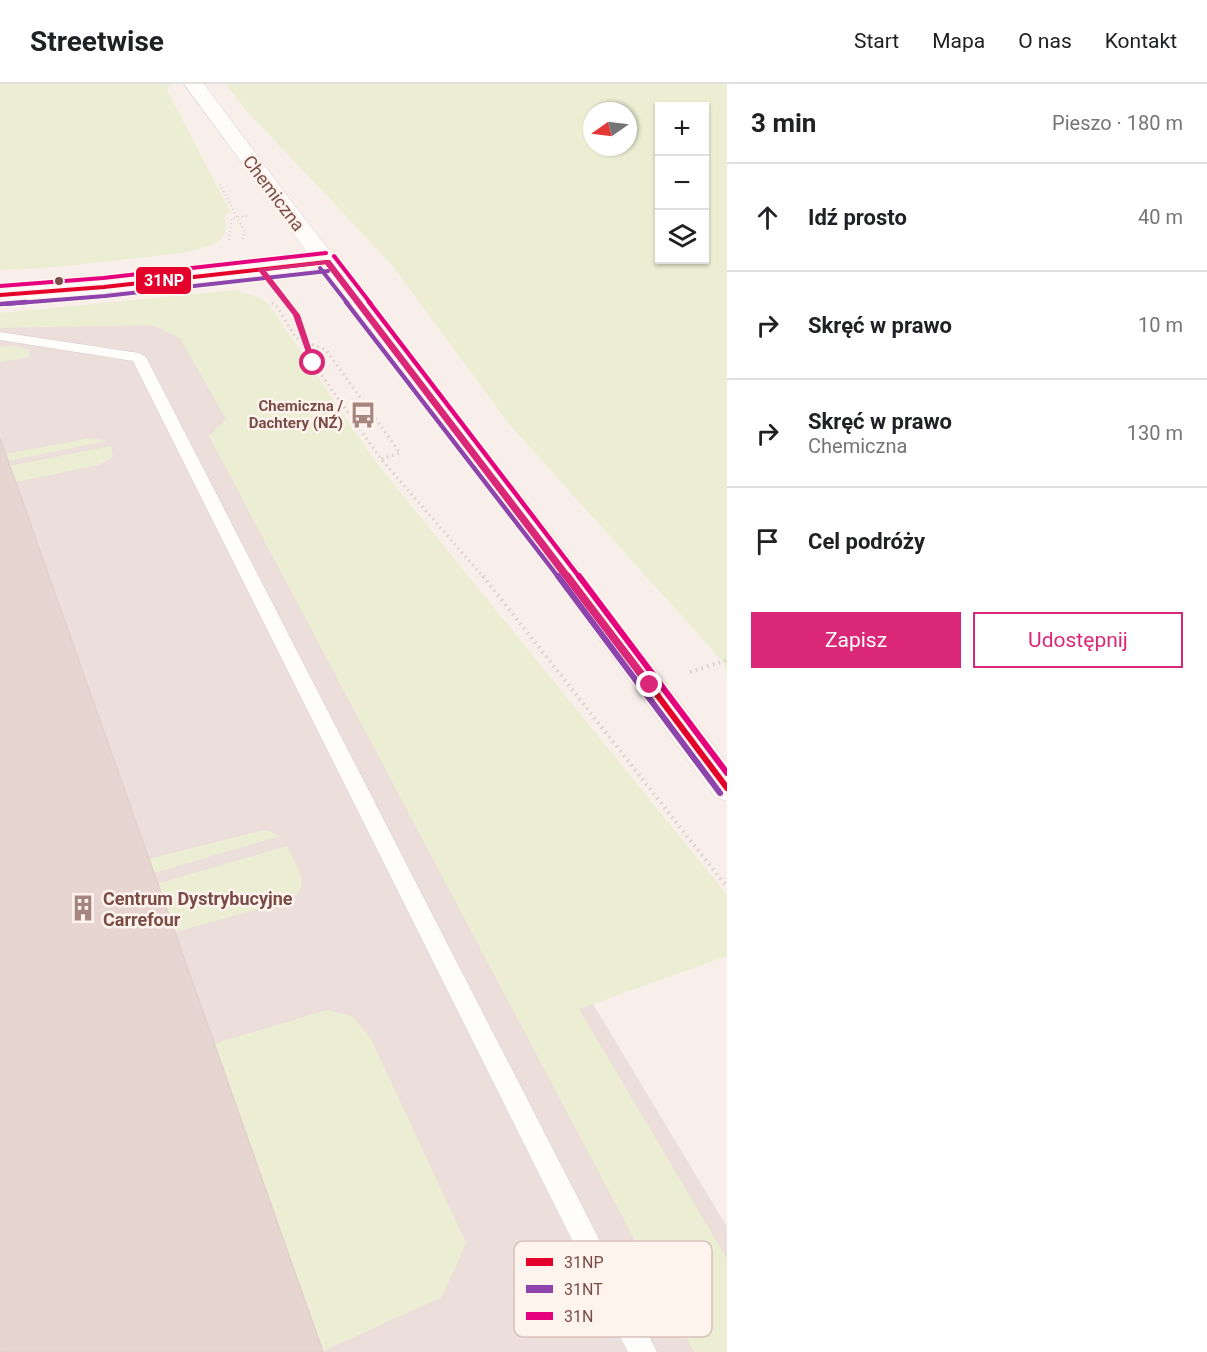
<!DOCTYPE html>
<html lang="pl">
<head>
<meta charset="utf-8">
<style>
	:root { --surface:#fff; --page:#f2f2f2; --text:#202124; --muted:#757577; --line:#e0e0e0; --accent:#db2777 }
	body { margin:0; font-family:Roboto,sans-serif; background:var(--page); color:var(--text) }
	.controls { position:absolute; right:18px; top:18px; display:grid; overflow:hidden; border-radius:0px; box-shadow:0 2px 4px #0004 }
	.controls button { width:54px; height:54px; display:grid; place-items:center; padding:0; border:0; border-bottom:2px solid var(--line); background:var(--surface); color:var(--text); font:30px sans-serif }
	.compass { position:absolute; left:583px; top:18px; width:54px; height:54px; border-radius:50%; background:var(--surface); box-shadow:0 2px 4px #0004; rotate:256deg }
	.stop { position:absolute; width:18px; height:18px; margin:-14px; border:4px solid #db2777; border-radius:50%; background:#fff }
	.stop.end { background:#db2777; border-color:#fff; box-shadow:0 2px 6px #0008 }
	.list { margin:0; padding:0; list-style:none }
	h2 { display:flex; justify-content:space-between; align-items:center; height:78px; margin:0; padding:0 24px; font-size:26px }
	h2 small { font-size:20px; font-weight:400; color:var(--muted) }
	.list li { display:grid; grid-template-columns:39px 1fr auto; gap:18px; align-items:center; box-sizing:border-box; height:108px; padding:0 24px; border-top:2px solid var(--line) }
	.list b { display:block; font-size:22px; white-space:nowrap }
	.list p { margin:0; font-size:20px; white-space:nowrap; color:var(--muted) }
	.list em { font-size:20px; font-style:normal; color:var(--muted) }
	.actions { display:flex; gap:12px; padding:18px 24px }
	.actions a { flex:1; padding:14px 0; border:2px solid var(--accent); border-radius:0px; text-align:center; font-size:21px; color:var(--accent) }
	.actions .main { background:var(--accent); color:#fff }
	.icon { flex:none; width:33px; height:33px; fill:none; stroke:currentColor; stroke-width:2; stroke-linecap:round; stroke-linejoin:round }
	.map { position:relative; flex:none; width:727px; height:1268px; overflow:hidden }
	header { display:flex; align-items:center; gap:36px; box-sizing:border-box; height:84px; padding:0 30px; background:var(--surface); border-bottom:2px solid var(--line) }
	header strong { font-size:28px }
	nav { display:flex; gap:33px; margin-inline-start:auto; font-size:21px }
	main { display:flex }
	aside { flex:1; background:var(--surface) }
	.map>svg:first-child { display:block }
</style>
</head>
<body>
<header>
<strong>Streetwise</strong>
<nav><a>Start</a><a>Mapa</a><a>O nas</a><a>Kontakt</a></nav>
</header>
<main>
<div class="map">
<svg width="727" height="1268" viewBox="0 0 727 1268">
	<rect width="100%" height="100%" fill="#f9efea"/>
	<polygon fill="#ecdfdb" points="181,234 727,1143 727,1268 0,1268 0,239"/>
	<g fill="#ebeed3" fill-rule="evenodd">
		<path d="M0,0H171L167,6L231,129L224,130C233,161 207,163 183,169L46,184L0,186Z"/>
		<path d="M226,0H727V593L725,580L509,340L392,181L245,25ZM660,22H704V176H660ZM592,27H628V63H592Z"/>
		<polygon points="236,206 262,215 270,222 375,377 727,811 727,872 579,925 727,1175 727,1268 694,1268 209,352 226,335 180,254 152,241 0,244 0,229"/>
		<polygon points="17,262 29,266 30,273 0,278 0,263"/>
		<polygon points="91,354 106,357 8,377 6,370"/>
		<polygon points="111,362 113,373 98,381 16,398 10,382"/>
		<polygon points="260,747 269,747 280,752 154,789 149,775"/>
		<path d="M287,762C296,783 313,800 290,816L175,848L157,800Z"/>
		<polygon points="327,926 353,933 371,955 466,1159 442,1213 323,1267 214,960"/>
	</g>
	<polygon fill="#e6d5d1" stroke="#e2d0cb" stroke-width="1.5" points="0,354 154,789 323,1268 0,1268"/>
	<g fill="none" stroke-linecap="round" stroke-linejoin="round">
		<g stroke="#d8cac7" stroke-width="1">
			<polygon id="lane" points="0,248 139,269 146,273 657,1268 628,1268 133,277 0,256"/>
		</g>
		<g stroke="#daccc8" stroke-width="1">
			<polygon id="secondary" points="184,0 204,0 294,121 527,418 727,679 727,717 715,713 507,430 320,186 104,210 0,218 0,204 104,196 311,173"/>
		</g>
		<g stroke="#dccfcc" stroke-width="2" stroke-dasharray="1 3" stroke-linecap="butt">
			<polyline points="220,100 244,147 243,155"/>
			<polyline points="229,156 232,134 247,132"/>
			<polyline points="285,217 287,220"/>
		</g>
		<g stroke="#dccfcc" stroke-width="3" stroke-dasharray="1.5 4" stroke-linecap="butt">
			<polyline points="286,218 296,231 313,279 381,375 484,494"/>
			<polyline points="272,219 276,221 296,254 326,266 400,369 381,375"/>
		</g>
		<g stroke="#dccfcc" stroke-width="4" stroke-dasharray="1.5 4.5" stroke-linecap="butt">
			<polyline points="483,492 727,803"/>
			<polyline points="690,588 727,576"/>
		</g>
		<use href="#lane" fill="#fefdfc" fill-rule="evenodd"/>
		<use href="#secondary" fill="#fefdfc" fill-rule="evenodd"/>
		<g stroke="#fff3ed" stroke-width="7">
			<g id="bus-1-far2">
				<polyline points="327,178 359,220"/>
				<polyline points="0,211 104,203 327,178"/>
			</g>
		</g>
		<g stroke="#fff3ed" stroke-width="8">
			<polyline id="bus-1-far1" points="358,218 569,494"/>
		</g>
		<g stroke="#fff3ed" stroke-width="10">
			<polyline id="bus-1" points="568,492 727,704"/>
		</g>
		<g stroke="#fff3ed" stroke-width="7">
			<g id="bus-2-far2">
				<polyline points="320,184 348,220"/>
				<polyline points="6,220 105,212 328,187"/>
			</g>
		</g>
		<g stroke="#fff3ed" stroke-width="8">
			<g id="bus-2-far1">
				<polyline points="346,218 559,494"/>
				<polyline points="1,220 26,218"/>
			</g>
		</g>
		<g stroke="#fff3ed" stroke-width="10">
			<polyline id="bus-2" points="558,492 720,709"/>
		</g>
		<g stroke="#fff3ed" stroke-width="7">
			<g id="bus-3-far2">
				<polyline points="334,172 371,220"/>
				<polyline points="0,202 103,194 326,169"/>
			</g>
		</g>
		<g stroke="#fff3ed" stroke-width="8">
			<polyline id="bus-3-far1" points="369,218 580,494"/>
		</g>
		<g stroke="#fff3ed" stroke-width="10">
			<polyline id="bus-3" points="579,492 727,689"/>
		</g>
		<use href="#bus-1-far2" stroke="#e4002b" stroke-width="4"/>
		<use href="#bus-1-far1" stroke="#e4002b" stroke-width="4.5"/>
		<use href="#bus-1" stroke="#e4002b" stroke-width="6"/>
		<use href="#bus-2-far2" stroke="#8e44ad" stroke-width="4"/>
		<use href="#bus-2-far1" stroke="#8e44ad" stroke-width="4.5"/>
		<use href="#bus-2" stroke="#8e44ad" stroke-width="6"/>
		<use href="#bus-3-far2" stroke="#e5007d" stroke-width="4"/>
		<use href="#bus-3-far1" stroke="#e5007d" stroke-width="4.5"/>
		<use href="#bus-3" stroke="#e5007d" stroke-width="6"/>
	</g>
	<polygon fill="#db2777" points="330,176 653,599 653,603 646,603 325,180 266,187 300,231 316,279 310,280 293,231 257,185"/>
	<defs>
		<g id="bus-bare" transform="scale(2.07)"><path d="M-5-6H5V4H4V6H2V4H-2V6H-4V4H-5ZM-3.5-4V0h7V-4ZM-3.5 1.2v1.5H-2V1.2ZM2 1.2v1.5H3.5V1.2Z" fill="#a6857f" stroke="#fff3ed" stroke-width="2.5" paint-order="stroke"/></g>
		<g id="building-bare" transform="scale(2.07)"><path d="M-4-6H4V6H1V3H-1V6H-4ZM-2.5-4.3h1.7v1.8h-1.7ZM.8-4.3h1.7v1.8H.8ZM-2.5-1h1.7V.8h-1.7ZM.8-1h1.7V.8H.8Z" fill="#a6857f" stroke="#fff3ed" stroke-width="2.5" paint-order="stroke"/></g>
	</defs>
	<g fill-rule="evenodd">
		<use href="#bus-bare" x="363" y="331"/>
		<use href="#building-bare" x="83" y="824"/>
	</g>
	<circle fill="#7a4c46" stroke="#fff3ed" stroke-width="2" cx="59" cy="197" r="5"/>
	<g text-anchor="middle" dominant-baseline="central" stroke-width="5" stroke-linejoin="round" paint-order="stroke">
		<g font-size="15" font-weight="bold" fill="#7a4c46" stroke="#fff3ed" text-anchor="end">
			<text x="343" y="322">Chemiczna /<tspan x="343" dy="17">Dachtery (NŹ)</tspan></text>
		</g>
		<g font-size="18" fill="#7a4c46" stroke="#fff3ed">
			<text transform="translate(274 109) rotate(53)">Chemiczna</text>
		</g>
		<g font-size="18" font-weight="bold" fill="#7a4c46" stroke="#fff3ed" text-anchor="start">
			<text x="103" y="814">Centrum Dystrybucyjne<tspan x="103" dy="21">Carrefour</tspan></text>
		</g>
	</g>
	<rect x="514" y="1157" width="198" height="96" rx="9" fill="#fff3ed" stroke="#d7c1bb" stroke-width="1.5"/>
	<rect x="526" y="1174" width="27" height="8" fill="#e4002b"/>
	<rect x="526" y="1201" width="27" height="8" fill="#8e44ad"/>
	<rect x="526" y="1228" width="27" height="8" fill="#e5007d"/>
	<g font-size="16" fill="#7a4c46">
		<text x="564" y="1184">31NP</text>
		<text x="564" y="1211">31NT</text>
		<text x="564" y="1238">31N</text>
	</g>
	<rect stroke="#fff3ed" stroke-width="2" x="135" y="182" width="57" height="29" rx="6" fill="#e4002b"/>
	<g font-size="16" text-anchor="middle" font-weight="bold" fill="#fff">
		<text x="164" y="202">31NP</text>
	</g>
</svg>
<div class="controls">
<button>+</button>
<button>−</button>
<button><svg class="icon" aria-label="layers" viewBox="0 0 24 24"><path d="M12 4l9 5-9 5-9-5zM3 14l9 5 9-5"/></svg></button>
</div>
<svg class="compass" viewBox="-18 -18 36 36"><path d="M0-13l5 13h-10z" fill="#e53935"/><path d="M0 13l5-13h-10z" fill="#757577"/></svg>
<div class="stop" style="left:313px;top:279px"></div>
<div class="stop end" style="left:650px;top:601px"></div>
</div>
<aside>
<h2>3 min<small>Pieszo · 180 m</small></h2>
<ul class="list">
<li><svg class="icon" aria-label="ahead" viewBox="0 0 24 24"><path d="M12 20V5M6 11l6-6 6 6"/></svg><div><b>Idź prosto</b></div><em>40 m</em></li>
<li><svg class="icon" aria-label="right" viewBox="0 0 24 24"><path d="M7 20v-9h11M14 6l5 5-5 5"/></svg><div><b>Skręć w prawo</b></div><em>10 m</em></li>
<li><svg class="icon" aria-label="right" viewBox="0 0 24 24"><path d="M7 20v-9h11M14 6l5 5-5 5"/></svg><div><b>Skręć w prawo</b><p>Chemiczna</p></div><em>130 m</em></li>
<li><svg class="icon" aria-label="arrive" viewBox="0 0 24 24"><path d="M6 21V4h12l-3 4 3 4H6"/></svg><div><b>Cel podróży</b></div></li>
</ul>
<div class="actions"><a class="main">Zapisz</a><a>Udostępnij</a></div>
</aside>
</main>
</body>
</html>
